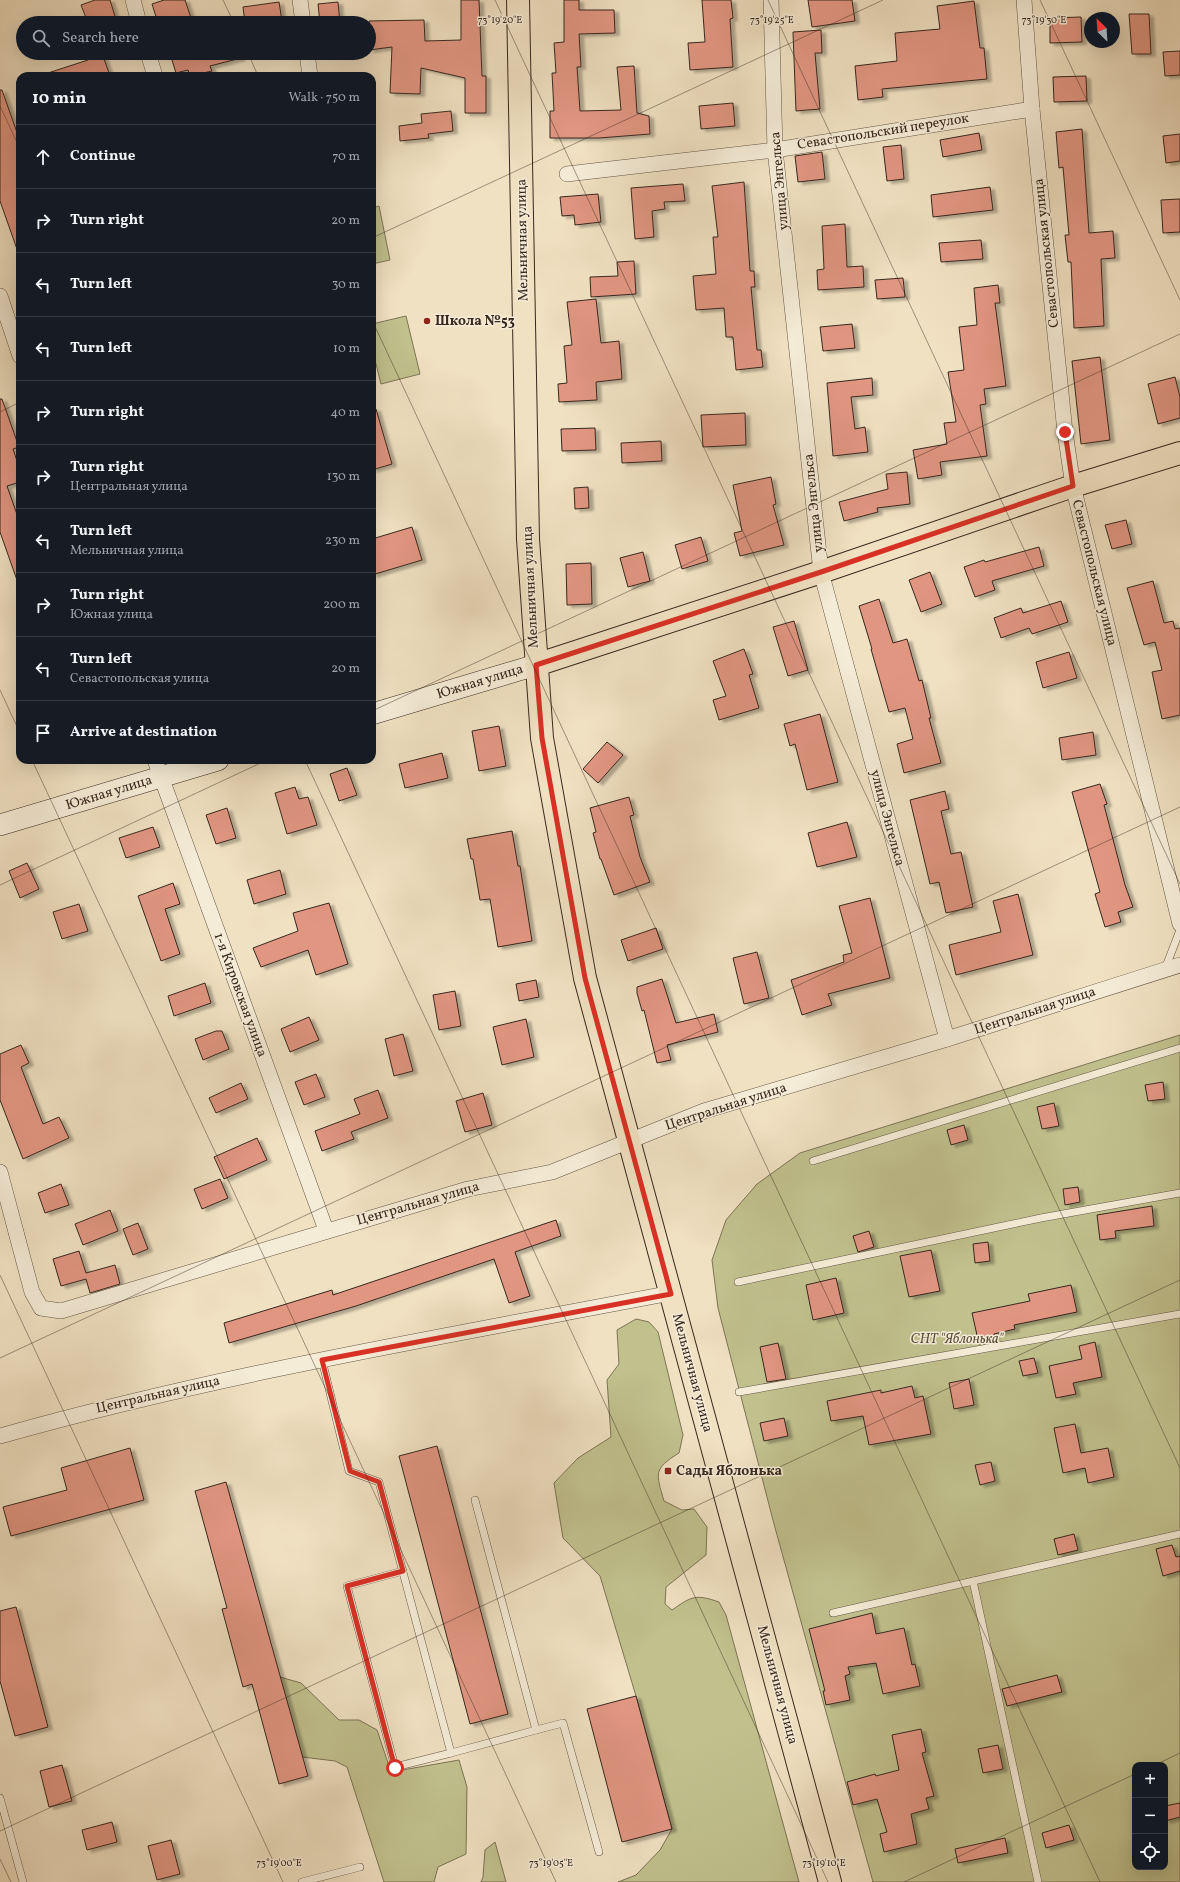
<!DOCTYPE html>
<html lang="en">
<head>
<meta charset="utf-8">
<style>
	:root { --surface:#171b24; --page:#242831; --text:#f1f3f6; --muted:#9ea1a6; --line:#363941 }
	body { margin:0; font-family:Vollkorn,serif; background:var(--page); color:var(--text) }
	.controls { position:absolute; right:12px; bottom:12px; display:grid; overflow:hidden; border-radius:8px; box-shadow:0 4px 16px #0002 }
	.controls button { width:36px; height:36px; display:grid; place-items:center; padding:0; border:0; border-bottom:1px solid var(--line); background:var(--surface); color:var(--text); font:20px sans-serif }
	.compass { position:absolute; left:1084px; top:12px; width:36px; height:36px; border-radius:50%; background:var(--surface); box-shadow:0 4px 16px #0002; rotate:335deg }
	.stop { position:absolute; width:12px; height:12px; margin:-9px; border:3px solid #d93025; border-radius:50%; background:#fff }
	.stop.end { background:#d93025; border-color:#fff; box-shadow:0 1px 4px #0008 }
	.list { margin:0; padding:0; list-style:none }
	h2 { display:flex; justify-content:space-between; align-items:center; height:52px; margin:0; padding:0 16px; font-size:17px }
	h2 small { font-size:13px; font-weight:400; color:var(--muted) }
	.list li { display:grid; grid-template-columns:26px 1fr auto; gap:12px; align-items:center; box-sizing:border-box; height:64px; padding:0 16px; border-top:1px solid var(--line) }
	.list b { display:block; font-size:15px; white-space:nowrap }
	.list p { margin:0; font-size:13px; white-space:nowrap; color:var(--muted) }
	.list em { font-size:13px; font-style:normal; color:var(--muted) }
	.icon { flex:none; width:22px; height:22px; fill:none; stroke:currentColor; stroke-width:2; stroke-linecap:round; stroke-linejoin:round }
	.map { position:relative; flex:none; width:1180px; height:1882px; overflow:hidden }
	.search { position:absolute; background:var(--surface); box-shadow:0 4px 16px #0002; left:16px; top:16px; width:360px; height:44px; display:flex; align-items:center; gap:10px; box-sizing:border-box; padding:0 14px; border-radius:22px; color:var(--muted); font-size:15px }
	.panel { position:absolute; background:var(--surface); box-shadow:0 4px 16px #0002; left:16px; top:72px; width:360px; height:692px; border-radius:12px }
	.map>svg:first-child { display:block }
</style>
</head>
<body>
<div class="map">
<svg width="1180" height="1882" viewBox="0 0 1180 1882">
	<defs>
		<filter id="shadow"><feDropShadow dx="4.5" dy="2.5" stdDeviation="1" flood-color="#0004"/></filter>
	</defs>
	<rect width="100%" height="100%" fill="#f0e1c2"/>
	<filter id="stains"><feTurbulence type="fractalNoise" baseFrequency=".005" numOctaves="4"/><feColorMatrix values="0 0 0 0 .2 0 0 0 0 .09 0 0 0 0 .02 0 0 0 .5 -.17"/></filter>
	<radialGradient id="worn" r=".72"><stop offset=".6" stop-color="#630" stop-opacity="0"/><stop offset="1" stop-color="#630" stop-opacity=".3"/></radialGradient>
	<g fill="#c1c18e" stroke="#7c7456" fill-rule="evenodd">
		<polygon points="379,206 390,260 372,264 372,208"/>
		<polygon points="406,316 420,374 381,384 372,348 372,324"/>
		<path d="M1180,1035V1882H873L774,1524L718,1308L712,1260L726,1220L757,1184L800,1153ZM1135,1765H1165V1867H1135Z"/>
		<path d="M636,1319L649,1322L658,1332L683,1435L679,1453C653,1469 656,1473 664,1501L682,1510L694,1509L707,1527L706,1555L666,1587L665,1604L672,1610C692,1596 696,1594 719,1602L726,1615L799,1882H618L636,1875L660,1850L672,1829L636,1696L600,1576L563,1538L554,1483L578,1458L611,1437L607,1380L619,1364L617,1330Z"/>
		<polygon points="280,1677 301,1683 339,1720 359,1720 377,1730 391,1772 459,1760 467,1787 466,1854 438,1867 434,1882 384,1882 347,1767 335,1761 302,1757"/>
		<polygon points="495,1842 506,1882 481,1882 483,1877 485,1850"/>
	</g>
	<g fill="#e19682" stroke="#38271e" filter="url(#shadow)">
		<polygon points="95,0 110,0 117,23 88,23 81,5"/>
		<polygon points="164,0 185,0 191,18 173,23 158,23 152,4"/>
		<polygon points="461,0 479,0 482,76 486,76 486,113 465,113 465,78 421,68 420,94 390,93 392,47 369,50 369,21 424,20 425,41 461,40"/>
		<polygon points="564,0 579,0 579,10 614,10 615,33 579,34 581,67 577,67 580,111 621,110 617,67 634,66 637,113 649,116 650,134 599,138 550,138 550,111 554,111 552,73 556,73 554,43 564,42"/>
		<polygon points="702,0 731,0 733,18 730,19 733,67 690,70 688,43 705,42"/>
		<polygon points="808,0 852,0 855,21 812,27"/>
		<polygon points="974,1 980,48 984,48 987,79 882,89 883,97 858,100 855,66 897,61 895,33 940,29 937,6"/>
		<polygon points="279,2 282,21 245,23 243,7"/>
		<polygon points="338,2 340,23 320,23 318,4"/>
		<polygon points="1129,14 1149,14 1151,54 1132,54"/>
		<polygon points="1081,17 1082,42 1050,43 1050,18"/>
		<polygon points="821,30 822,53 815,53 820,109 796,111 793,32"/>
		<polygon points="1180,51 1180,75 1165,76 1163,52"/>
		<polygon points="86,53 102,53 110,76 48,76 48,73 88,60"/>
		<polygon points="184,53 240,53 241,58 210,66 212,71 190,76 188,70 176,73 171,57"/>
		<polygon points="1086,76 1087,101 1054,102 1053,77"/>
		<polygon points="0,90 2,90 20,141 20,252 18,252 0,201"/>
		<polygon points="733,103 735,126 701,129 699,106"/>
		<polygon points="451,111 453,131 428,134 429,138 400,141 399,126 422,123 421,114"/>
		<polygon points="1082,129 1089,233 1113,231 1115,258 1101,259 1104,326 1074,328 1071,262 1068,262 1065,235 1069,235 1063,167 1059,168 1056,132"/>
		<polygon points="979,133 982,150 943,157 940,140"/>
		<polygon points="1180,134 1180,161 1166,163 1163,136"/>
		<polygon points="901,145 904,179 887,181 883,147"/>
		<polygon points="822,152 825,179 798,182 795,156"/>
		<polygon points="744,182 750,271 754,271 755,287 751,287 757,350 761,350 763,367 736,370 733,337 726,337 724,308 696,310 693,276 716,274 713,237 718,237 712,186"/>
		<polygon points="683,184 685,201 664,202 665,209 652,211 654,237 635,239 631,188"/>
		<polygon points="990,187 993,210 933,217 931,195"/>
		<polygon points="598,194 601,222 575,225 574,215 562,216 560,197"/>
		<polygon points="1180,199 1180,232 1163,233 1161,200"/>
		<polygon points="845,224 847,267 863,266 864,287 818,290 817,270 824,269 822,226"/>
		<polygon points="981,240 983,259 941,262 939,243"/>
		<polygon points="634,261 636,294 591,297 590,277 618,276 617,262"/>
		<polygon points="903,278 905,297 877,299 875,280"/>
		<polygon points="998,285 1000,303 995,303 1006,386 984,389 986,404 980,405 987,456 940,462 942,475 918,479 913,450 947,444 944,423 956,422 948,372 964,370 959,327 977,325 974,288"/>
		<polygon points="596,299 601,343 619,341 622,379 596,382 597,400 559,402 558,384 567,383 564,346 572,345 567,302"/>
		<polygon points="852,324 855,348 823,351 820,327"/>
		<polygon points="1100,357 1110,440 1081,444 1072,361"/>
		<polygon points="1175,377 1180,397 1180,418 1158,424 1148,384"/>
		<polygon points="872,378 873,395 851,397 855,429 865,427 868,452 833,456 827,383"/>
		<polygon points="0,399 2,399 19,447 13,449 20,470 20,482 7,486 20,523 20,582 18,583 0,532"/>
		<polygon points="372,409 376,409 392,464 372,470"/>
		<polygon points="745,413 746,445 703,447 701,415"/>
		<polygon points="595,428 596,450 562,451 561,429"/>
		<polygon points="661,441 662,461 622,463 621,443"/>
		<polygon points="907,472 910,504 877,508 878,512 844,521 839,502 888,489 886,474"/>
		<polygon points="771,477 776,504 773,505 784,545 740,556 734,533 742,531 733,485"/>
		<polygon points="588,487 589,508 575,509 574,488"/>
		<polygon points="1126,520 1132,544 1112,549 1105,525"/>
		<polygon points="412,527 422,560 372,575 372,539"/>
		<polygon points="701,537 708,561 682,569 675,545"/>
		<polygon points="1039,547 1044,566 992,581 995,590 975,597 964,567 984,560 985,562"/>
		<polygon points="643,552 650,581 628,587 620,558"/>
		<polygon points="591,563 592,604 567,605 566,564"/>
		<polygon points="930,572 942,604 921,612 909,580"/>
		<polygon points="1153,581 1164,623 1173,621 1175,629 1180,628 1180,715 1162,719 1152,672 1162,670 1155,642 1144,645 1127,588"/>
		<polygon points="879,599 893,643 907,639 919,681 922,680 931,718 929,718 941,763 904,773 897,744 913,739 905,708 889,712 871,649 872,649 859,606"/>
		<polygon points="1061,601 1068,622 1032,634 1029,628 1001,638 994,618 1021,608 1023,613"/>
		<polygon points="794,621 808,670 788,676 773,627"/>
		<polygon points="744,649 753,674 749,675 759,708 719,720 713,700 726,696 713,661"/>
		<polygon points="1069,652 1077,678 1043,688 1036,662"/>
		<polygon points="820,714 838,782 807,790 795,744 790,746 784,724"/>
		<polygon points="499,726 506,766 479,771 472,731"/>
		<polygon points="1093,732 1096,755 1062,760 1059,738"/>
		<polygon points="607,742 623,755 598,783 583,769"/>
		<polygon points="442,753 448,778 405,788 399,764"/>
		<polygon points="347,768 357,795 339,801 330,774"/>
		<polygon points="1100,784 1107,804 1104,805 1125,885 1133,907 1118,912 1121,922 1105,927 1095,894 1100,892 1072,792"/>
		<polygon points="295,787 299,799 308,797 317,825 287,834 275,793"/>
		<polygon points="945,791 949,809 941,811 951,854 961,852 973,907 946,913 939,882 930,884 910,800"/>
		<polygon points="629,797 634,815 630,816 640,857 650,882 614,895 601,859 600,859 593,833 596,832 590,808"/>
		<polygon points="227,808 236,838 216,844 206,815"/>
		<polygon points="847,822 857,857 817,867 808,833"/>
		<polygon points="153,827 160,847 126,858 119,838"/>
		<polygon points="512,831 518,866 520,866 532,941 498,947 490,899 480,900 473,859 471,859 467,839"/>
		<polygon points="27,863 39,889 20,898 9,871"/>
		<polygon points="280,870 286,894 254,904 247,880"/>
		<polygon points="173,883 180,904 165,909 180,954 161,961 138,896"/>
		<polygon points="1018,894 1033,955 956,975 949,945 1001,932 993,901"/>
		<polygon points="870,898 890,978 828,994 832,1005 802,1015 791,980 844,962 843,955 852,953 839,906"/>
		<polygon points="329,903 348,964 316,975 308,950 261,967 253,948 298,931 293,913"/>
		<polygon points="79,904 88,931 62,939 53,912"/>
		<polygon points="656,928 663,949 628,961 621,940"/>
		<polygon points="757,952 769,998 744,1004 733,958"/>
		<polygon points="662,979 676,1023 714,1014 718,1032 667,1045 671,1060 657,1063 644,1010 642,1011 637,993 637,987"/>
		<polygon points="536,980 539,997 519,1001 516,984"/>
		<polygon points="205,983 211,1003 174,1016 168,996"/>
		<polygon points="455,991 461,1026 439,1030 433,995"/>
		<polygon points="309,1017 319,1040 290,1052 281,1029"/>
		<polygon points="526,1019 534,1057 502,1065 493,1027"/>
		<polygon points="216,1031 222,1031 229,1049 203,1060 195,1039"/>
		<polygon points="403,1034 413,1071 394,1076 385,1039"/>
		<polygon points="21,1045 29,1063 21,1067 43,1124 59,1117 69,1138 23,1159 0,1100 0,1054"/>
		<polygon points="316,1074 325,1097 304,1105 295,1082"/>
		<polygon points="1163,1082 1165,1099 1148,1101 1145,1085"/>
		<polygon points="241,1083 248,1099 216,1113 209,1098"/>
		<polygon points="378,1090 388,1118 351,1132 354,1139 322,1151 315,1131 360,1114 354,1099"/>
		<polygon points="483,1093 492,1125 465,1132 456,1101"/>
		<polygon points="1054,1103 1059,1126 1042,1129 1037,1107"/>
		<polygon points="964,1125 968,1140 951,1145 947,1130"/>
		<polygon points="257,1138 267,1160 224,1179 214,1157"/>
		<polygon points="220,1179 228,1198 202,1209 194,1189"/>
		<polygon points="61,1184 69,1205 45,1213 38,1193"/>
		<polygon points="1078,1187 1080,1202 1065,1205 1063,1189"/>
		<polygon points="1152,1206 1154,1226 1115,1231 1116,1238 1100,1240 1097,1215"/>
		<polygon points="110,1210 118,1231 83,1245 75,1224"/>
		<polygon points="556,1220 561,1236 515,1252 530,1296 509,1303 494,1259 356,1306 229,1343 224,1323 332,1290 333,1295"/>
		<polygon points="138,1223 148,1249 133,1255 123,1229"/>
		<polygon points="869,1231 874,1247 858,1252 853,1236"/>
		<polygon points="988,1242 990,1261 975,1263 973,1244"/>
		<polygon points="931,1250 940,1291 909,1297 900,1256"/>
		<polygon points="79,1251 86,1273 115,1265 120,1284 90,1293 86,1279 61,1286 53,1259"/>
		<polygon points="836,1278 844,1313 813,1320 806,1285"/>
		<polygon points="1071,1285 1077,1312 1014,1325 1015,1329 994,1334 995,1340 979,1344 972,1313 1030,1301 1028,1294"/>
		<polygon points="1095,1342 1102,1377 1073,1383 1076,1394 1056,1398 1049,1366 1082,1359 1079,1346"/>
		<polygon points="778,1343 786,1379 767,1382 760,1347"/>
		<polygon points="1034,1358 1038,1373 1023,1376 1019,1361"/>
		<polygon points="969,1379 974,1405 954,1409 949,1383"/>
		<polygon points="912,1386 915,1398 923,1396 931,1434 869,1445 863,1416 831,1421 827,1401 881,1390 881,1393"/>
		<polygon points="784,1418 788,1436 764,1441 760,1423"/>
		<polygon points="1075,1424 1081,1453 1108,1448 1114,1477 1088,1483 1085,1468 1063,1473 1054,1428"/>
		<polygon points="437,1446 508,1714 470,1724 399,1456"/>
		<polygon points="130,1448 144,1500 11,1536 3,1507 67,1490 61,1468"/>
		<polygon points="991,1462 995,1481 980,1485 975,1465"/>
		<polygon points="226,1482 308,1776 279,1784 252,1684 243,1687 222,1609 227,1608 195,1491"/>
		<polygon points="1074,1534 1078,1550 1058,1555 1054,1539"/>
		<polygon points="1172,1545 1176,1557 1180,1556 1180,1571 1163,1576 1156,1549"/>
		<polygon points="16,1607 48,1727 15,1736 0,1681 0,1611"/>
		<polygon points="872,1613 876,1634 904,1628 912,1665 915,1664 920,1686 883,1694 876,1663 848,1667 850,1674 845,1676 850,1700 826,1705 823,1691 825,1691 809,1629"/>
		<polygon points="1057,1675 1062,1692 1007,1706 1002,1689"/>
		<polygon points="636,1696 672,1829 622,1842 587,1709"/>
		<polygon points="921,1729 926,1752 922,1753 934,1796 926,1798 929,1809 911,1814 917,1844 884,1852 880,1834 887,1832 877,1799 853,1805 847,1782 875,1774 876,1776 899,1770 892,1735"/>
		<polygon points="998,1745 1003,1769 983,1773 978,1749"/>
		<polygon points="62,1765 72,1801 49,1807 40,1771"/>
		<polygon points="1180,1803 1180,1817 1165,1821 1165,1806"/>
		<polygon points="112,1822 117,1842 87,1850 82,1830"/>
		<polygon points="1069,1825 1074,1840 1046,1848 1042,1833"/>
		<polygon points="1005,1838 1008,1853 958,1863 955,1849"/>
		<polygon points="171,1840 180,1874 157,1880 148,1846"/>
	</g>
	<g fill="none" stroke-linecap="round" stroke-linejoin="round">
		<g stroke="#665647" stroke-width="8">
			<g id="lane">
				<polyline points="1165,969 1180,930"/>
				<polyline points="813,1161 1180,1048"/>
				<polyline points="738,1282 1041,1218 1180,1193"/>
				<polyline points="322,1360 349,1471 379,1482 451,1753 536,1730 475,1500"/>
				<polyline points="739,1392 1180,1314"/>
				<polyline points="403,1571 347,1586 395,1767 451,1753"/>
				<polyline points="973,1581 1038,1882"/>
				<polyline points="833,1613 1180,1534"/>
				<polyline points="536,1730 563,1723 599,1852"/>
				<polyline points="0,1798 23,1882"/>
				<polyline points="302,1882 360,1867"/>
			</g>
		</g>
		<g stroke="#665647" stroke-width="16">
			<g id="street">
				<polyline points="133,0 139,23"/>
				<polyline points="300,0 303,23"/>
				<polyline points="771,0 775,150 821,572 947,1039"/>
				<polyline points="1024,0 1032,109 1065,432 1073,486 1180,924"/>
				<polyline points="148,53 155,76"/>
				<polyline points="307,53 310,76"/>
				<polyline points="567,174 775,150 1032,109"/>
				<polyline points="0,296 20,356"/>
				<polyline points="155,760 326,1230"/>
				<polyline points="0,1172 32,1292 41,1308 61,1311 468,1189 552,1172 704,1111 947,1039 1180,965"/>
				<path d="M0,1436C220,1374 446,1336 671,1293"/>
			</g>
		</g>
		<g stroke="#38271e" stroke-width="22">
			<g id="secondary">
				<polyline points="372,714 536,665"/>
				<polyline points="0,825 218,760"/>
			</g>
		</g>
		<g stroke="#38271e" stroke-width="24">
			<g id="primary">
				<polyline points="518,0 528,539 542,738 585,978 830,1882"/>
				<polyline points="536,665 821,572 1073,486 1180,453"/>
			</g>
		</g>
		<use href="#lane" stroke="#f5ecd7" stroke-width="7"/>
		<use href="#street" stroke="#f5ecd7" stroke-width="15"/>
		<use href="#secondary" stroke="#f5ecd7" stroke-width="21"/>
		<use href="#primary" stroke="#f0e1c2" stroke-width="22"/>
	</g>
	<g fill="none" stroke-linecap="round" stroke-linejoin="round">
		<polyline stroke="#d93025" stroke-width="5" points="395,1768 347,1586 403,1571 379,1482 350,1471 322,1360 671,1294 585,978 542,738 536,665 821,572 1073,486 1065,432"/>
	</g>
	<path fill="none" stroke="#38271e" stroke-width="1" stroke-opacity="0.45" d="M223,0L234,23M495,0L1180,1468M768,0L1180,884M1040,0L1180,300M248,53L258,76M0,106L20,149M372,238L883,0M372,320L1100,1882M0,412L20,402M0,690L20,733M372,711L1180,334M32,760L556,1882M305,760L828,1882M0,885L267,760M0,1275L283,1882M0,1358L1180,807M1155,1765L1180,1753M0,1831L1180,1280M0,1859L11,1882M904,1882L1135,1774"/>
	<g fill="#8f2418" stroke="#f5ecd7" stroke-width="1.5">
		<circle cx="427" cy="321" r="4"/>
		<rect x="664" y="1467" width="8" height="8" rx="2"/>
	</g>
	<g text-anchor="middle" dominant-baseline="central" stroke-width="3" stroke-linejoin="round" paint-order="stroke">
		<g font-size="14" fill="#38271e" stroke="#f5ecd7">
			<text transform="translate(883 132) rotate(-9)">Севастопольский переулок</text>
			<text transform="translate(780 181) rotate(-95)">улица Энгельса</text>
			<text transform="translate(523 240) rotate(-91)">Мельничная улица</text>
			<text transform="translate(1047 253) rotate(-96)">Севастопольская улица</text>
			<text transform="translate(814 503) rotate(-96)">улица Энгельса</text>
			<text transform="translate(1094 573) rotate(76)">Севастопольская улица</text>
			<text transform="translate(531 587) rotate(-93)">Мельничная улица</text>
			<text transform="translate(480 682) rotate(-17)">Южная улица</text>
			<text transform="translate(109 793) rotate(-17)">Южная улица</text>
			<text transform="translate(887 818) rotate(75)">улица Энгельса</text>
			<text transform="translate(240 995) rotate(70)">1-я Кировская улица</text>
			<text transform="translate(1035 1011) rotate(-18)">Центральная улица</text>
			<text transform="translate(726 1107) rotate(-18)">Центральная улица</text>
			<text transform="translate(418 1204) rotate(-16)">Центральная улица</text>
			<text transform="translate(692 1373) rotate(75)">Мельничная улица</text>
			<text transform="translate(158 1395) rotate(-13)">Центральная улица</text>
			<text transform="translate(777 1685) rotate(75)">Мельничная улица</text>
		</g>
		<g font-size="14" font-weight="bold" fill="#38271e" stroke="#f5ecd7" text-anchor="start">
			<text x="435" y="321">Школа №53</text>
			<text x="676" y="1471">Сады Яблонька</text>
		</g>
		<g font-size="14" font-style="italic" fill="#5a4e3a" stroke="#f5ecd7">
			<text x="957" y="1339">СНТ "Яблонька"</text>
		</g>
	</g>
	<g font-size="10" text-anchor="middle" fill="#38271e" stroke="#f5ecd7" stroke-width="3" stroke-linejoin="round" paint-order="stroke">
		<text x="1044" y="23">73°19'30"E</text>
		<text x="500" y="23">73°19'20"E</text>
		<text x="772" y="23">73°19'25"E</text>
		<text x="279" y="1866">73°19'00"E</text>
		<text x="551" y="1866">73°19'05"E</text>
		<text x="824" y="1866">73°19'10"E</text>
	</g>
	<rect width="100%" height="100%" filter="url(#stains)"/>
	<rect width="100%" height="100%" fill="url(#worn)"/>
</svg>
<div class="controls">
<button>+</button>
<button>−</button>
<button><svg class="icon" aria-label="locate" viewBox="0 0 24 24"><circle cx="12" cy="12" r="6"/><path d="M12 2v4M12 18v4M2 12h4M18 12h4"/></svg></button>
</div>
<svg class="compass" viewBox="-18 -18 36 36"><path d="M0-13l5 13h-10z" fill="#e53935"/><path d="M0 13l5-13h-10z" fill="#9ea1a6"/></svg>
<div class="stop" style="left:395px;top:1768px"></div>
<div class="stop end" style="left:1065px;top:432px"></div>
<div class="search"><svg class="icon" aria-label="search" viewBox="0 0 24 24"><circle cx="10" cy="10" r="6"/><path d="M15 15l6 6"/></svg>Search here</div>
<section class="panel">
<h2>10 min<small>Walk · 750 m</small></h2>
<ul class="list">
<li><svg class="icon" aria-label="ahead" viewBox="0 0 24 24"><path d="M12 20V5M6 11l6-6 6 6"/></svg><div><b>Continue</b></div><em>70 m</em></li>
<li><svg class="icon" aria-label="right" viewBox="0 0 24 24"><path d="M7 20v-9h11M14 6l5 5-5 5"/></svg><div><b>Turn right</b></div><em>20 m</em></li>
<li><svg class="icon" aria-label="left" viewBox="0 0 24 24"><path d="M17 20v-9H6M10 6l-5 5 5 5"/></svg><div><b>Turn left</b></div><em>30 m</em></li>
<li><svg class="icon" aria-label="left" viewBox="0 0 24 24"><path d="M17 20v-9H6M10 6l-5 5 5 5"/></svg><div><b>Turn left</b></div><em>10 m</em></li>
<li><svg class="icon" aria-label="right" viewBox="0 0 24 24"><path d="M7 20v-9h11M14 6l5 5-5 5"/></svg><div><b>Turn right</b></div><em>40 m</em></li>
<li><svg class="icon" aria-label="right" viewBox="0 0 24 24"><path d="M7 20v-9h11M14 6l5 5-5 5"/></svg><div><b>Turn right</b><p>Центральная улица</p></div><em>130 m</em></li>
<li><svg class="icon" aria-label="left" viewBox="0 0 24 24"><path d="M17 20v-9H6M10 6l-5 5 5 5"/></svg><div><b>Turn left</b><p>Мельничная улица</p></div><em>230 m</em></li>
<li><svg class="icon" aria-label="right" viewBox="0 0 24 24"><path d="M7 20v-9h11M14 6l5 5-5 5"/></svg><div><b>Turn right</b><p>Южная улица</p></div><em>200 m</em></li>
<li><svg class="icon" aria-label="left" viewBox="0 0 24 24"><path d="M17 20v-9H6M10 6l-5 5 5 5"/></svg><div><b>Turn left</b><p>Севастопольская улица</p></div><em>20 m</em></li>
<li><svg class="icon" aria-label="arrive" viewBox="0 0 24 24"><path d="M6 21V4h12l-3 4 3 4H6"/></svg><div><b>Arrive at destination</b></div></li>
</ul>
</section>
</div>
</body>
</html>
